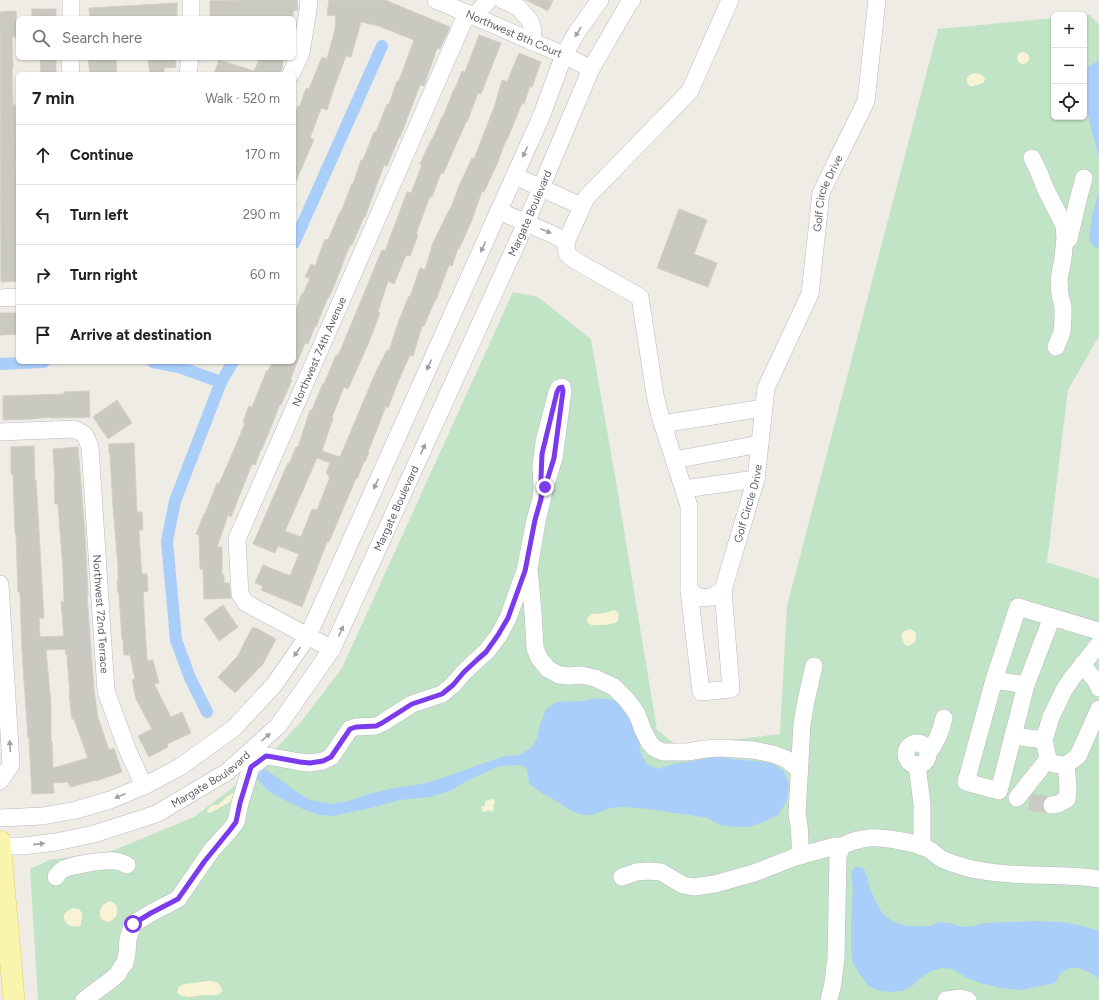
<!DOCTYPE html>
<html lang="en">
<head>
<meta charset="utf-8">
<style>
	:root { --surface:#fff; --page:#f6f6f6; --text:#202124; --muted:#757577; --line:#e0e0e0 }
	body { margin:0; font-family:Figtree,sans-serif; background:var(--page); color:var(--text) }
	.controls { position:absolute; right:12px; top:12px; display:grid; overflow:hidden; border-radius:6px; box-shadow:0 1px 3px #0004 }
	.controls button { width:36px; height:36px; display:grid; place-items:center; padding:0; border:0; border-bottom:1px solid var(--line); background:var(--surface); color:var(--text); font:20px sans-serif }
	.stop { position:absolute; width:12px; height:12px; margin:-9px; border:3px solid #7c3aed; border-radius:50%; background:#fff }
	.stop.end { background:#7c3aed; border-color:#fff; box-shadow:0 1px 4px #0008 }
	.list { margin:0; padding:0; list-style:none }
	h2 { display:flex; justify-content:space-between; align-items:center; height:52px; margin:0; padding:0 16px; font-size:17px }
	h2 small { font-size:13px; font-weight:400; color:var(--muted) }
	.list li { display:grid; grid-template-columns:26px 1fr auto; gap:12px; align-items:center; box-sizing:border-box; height:60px; padding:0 16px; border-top:1px solid var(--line) }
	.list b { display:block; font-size:15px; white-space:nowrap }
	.list em { font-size:13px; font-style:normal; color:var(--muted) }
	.icon { flex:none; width:22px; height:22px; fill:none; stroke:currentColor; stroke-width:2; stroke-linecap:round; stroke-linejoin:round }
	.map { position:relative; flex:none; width:1099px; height:1000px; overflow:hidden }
	.search { position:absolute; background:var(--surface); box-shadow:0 1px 3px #0004; left:16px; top:16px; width:280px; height:44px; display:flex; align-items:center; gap:10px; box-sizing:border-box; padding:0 14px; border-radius:6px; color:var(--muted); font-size:15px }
	.panel { position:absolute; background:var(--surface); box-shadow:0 1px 3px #0004; left:16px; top:72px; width:280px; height:292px; border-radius:6px }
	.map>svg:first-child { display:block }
</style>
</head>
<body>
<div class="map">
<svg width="1099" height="1000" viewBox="0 0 1099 1000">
	<rect width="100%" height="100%" fill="#eeece4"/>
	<polygon fill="#c2e4c6" points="1084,15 1090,15 1099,25 1099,336 1068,390 1047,562 1099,579 1099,1000 38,1000 30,869 49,860 112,851 194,817 252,773 301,722 342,668 513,292 538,297 591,339 615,476 657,730 678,746 780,734 787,606 938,29 1054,18 1054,117 1084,117"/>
	<g fill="#f8f3d5">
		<circle cx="1023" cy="58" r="6"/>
		<path d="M975,73C979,74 983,74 985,79L983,83L973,86H970L967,83V79L969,75Z"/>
		<path d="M614,610L616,611L619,614L618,621C610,626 600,625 591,625L587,622V618L592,614L605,613Z"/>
		<path d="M911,629L916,633V638L914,643L908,646L905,645C901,637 899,631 911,629Z"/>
		<path d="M233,793L235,794V795L230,802L210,813L207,812V810C210,807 213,804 218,805L228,796Z"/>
		<polygon points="492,799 494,800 495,802 493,805 494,808 493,811 491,812 488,810 485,812 483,812 482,809 482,806 485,806 485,801"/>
		<path d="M110,901C120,904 120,919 108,922L101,919C98,911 101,904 110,901Z"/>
		<path d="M73,908L79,909L82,913L81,925C70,932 53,915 73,908Z"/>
		<path d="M209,981C216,981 220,983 222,991L220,994C214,996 209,995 204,995C194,996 183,1000 177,992L179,987L184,984Z"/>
	</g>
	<g fill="#a9cef9">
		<polygon points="1099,61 1099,158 1084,101 1084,68"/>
		<polygon points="1099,192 1099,248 1093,246 1089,240 1092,216"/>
		<polygon points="594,698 616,700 622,705 638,736 641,753 647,764 658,769 669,765 715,757 771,763 784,771 789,784 787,801 778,815 764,822 748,827 735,827 720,825 708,818 650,809 621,807 611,808 592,815 583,815 574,812 537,790 529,784 527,769 521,765 499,766 467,781 450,791 430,797 400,800 371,808 332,816 320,815 307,811 288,802 268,791 255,776 265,769 294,790 310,800 331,804 349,801 369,794 394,788 422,784 442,778 501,757 518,755 530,749 537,738 540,725 546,709 556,702 584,701"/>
		<path d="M855,867H860L864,869L867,876L870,888L876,902L882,913L893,922L907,926H931L939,922L949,923L963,927L973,926L984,923L1035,921L1062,922L1083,926L1099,931V978C1089,972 1074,962 1063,972C1060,974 1058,979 1055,983L1021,990L1001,988L980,983L967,978L952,969L942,968L931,971L922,977L912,986L902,991L889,992L881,991L868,986L853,964L851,951V920L853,890L851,872Z"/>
	</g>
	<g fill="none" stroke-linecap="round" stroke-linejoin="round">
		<g stroke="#a9cef9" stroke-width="12">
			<polyline points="294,243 382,46"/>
			<polyline points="153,362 179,367 221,382"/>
			<polyline points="0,364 44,362"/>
			<polyline points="207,712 190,678 176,640 167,541 175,501 221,382 233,362"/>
		</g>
	</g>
	<g fill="#c9c8c1" stroke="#d2cfc3" fill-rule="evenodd">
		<polygon points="242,0 297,0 298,10 293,11 293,18 210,18 210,1"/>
		<polygon points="329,0 385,0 450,27 440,49 437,48 424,86 420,85 400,137 399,137 387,166 384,165 365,217 364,217 352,245 350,245 334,286 328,299 327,299 316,327 315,326 308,344 305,343 290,380 292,380 281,405 280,404 262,449 261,449 255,465 252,464 231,517 228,515 217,547 222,547 222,575 224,575 224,583 229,583 231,598 204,599 203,569 200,569 199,535 196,534 204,514 205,514 217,483 219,484 233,452 245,423 243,422 249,406 252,407 267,370 268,371 272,362 294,362 294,315 302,293 303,294 310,278 305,277 311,264 315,266 325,239 328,240 340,212 341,212 352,183 353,184 361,160 363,160 374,132 376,132 387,104 389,104 397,81 399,81 414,40 379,26 361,22 351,57 346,56 334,88 327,110 321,108 310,138 314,139 294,186 294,116 298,106 300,106 306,88 309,89 322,57 327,59 335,29 336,16 327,15"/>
		<polygon points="526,0 553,0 548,11"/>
		<polygon points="177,3 177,18 90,18 89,8"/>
		<rect x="32" y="9" width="24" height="9"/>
		<polygon points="16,11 17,37 12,37 13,68 12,68 13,105 15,105 16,143 17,143 18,160 15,161 18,206 18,281 1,282 0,12"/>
		<path d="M479,35L501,43L481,94L478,93L467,122H466L443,174L441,173L432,197L430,196L416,234L418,235L410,256L406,255L394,284L388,281L378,312L380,313L369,342L348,389L344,387L332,417L333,418L322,451L340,457L375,374L387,350L389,351L398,323L409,296L410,297L420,268L425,270L433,243L449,210H450L459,186L472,158L474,159L495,105L502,80L507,82L519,53L541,62L532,87L530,86L524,104L522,103L507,140H506L497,164L484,192L482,191L472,220L459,249L458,248L452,266L449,265L436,300H435L424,326H422L413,356L410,355L398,382L388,408L386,406L368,452H369L365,462L364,461L357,479L356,478L329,542H327L302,607L261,590L263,586L255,583L263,565L290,576L299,554L278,546L275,553L253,544L288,463L289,464L296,447H298L310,410H312L323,383L324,384L336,355L338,356L382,250L385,251L407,192L411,193L422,165L420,164L431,140H432L442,117H443L454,89H455L462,71L465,72ZM317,458L330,463L326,473L329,475L328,477H330L317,510L312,509L301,537L285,531Z"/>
		<polygon points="40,58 56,58 56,74 41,74"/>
		<polygon points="88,58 116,58 117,74 90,74"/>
		<polygon points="148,58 175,58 176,67 164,68 164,74 150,74"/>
		<polygon points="260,58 284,58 282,65 283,65 280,74 214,74 219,60 254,71"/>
		<polygon points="679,209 707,220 694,254 717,263 708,287 657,268"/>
		<polygon points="0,313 18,313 18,334 0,335"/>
		<polygon points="89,391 90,417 50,418 50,417 31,419 3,420 3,396 64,394 64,392"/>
		<polygon points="117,400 132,423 108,439 93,417"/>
		<polygon points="134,443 137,512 142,512 143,530 139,530 141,565 142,574 147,574 148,591 143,592 147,661 153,660 159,683 154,684 171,717 182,712 191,733 167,744 168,747 149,757 138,736 152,729 136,699 132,680 135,679 130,655 124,655 123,639 122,639 119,593 118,593 117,582 118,582 118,567 113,506 110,454 109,454 109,444"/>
		<path d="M34,446L35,480H36L44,618H39L40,637L64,636L61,602H64L63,570L58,504H55L54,481H55L53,449L78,447L85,534L88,595H87L94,690L98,718L109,750L114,748L122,772L96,781V780L70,787L68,782L53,783L54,793L32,794L29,738H28L22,651L20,592H18L16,533H15L13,474H11V447ZM65,649L66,655H67L70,694H69L72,719H74L88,758L53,768L52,741H51V705L46,650Z"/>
		<polygon points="223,605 238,627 219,641 204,619"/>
		<polygon points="252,628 256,628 276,639 263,664 235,693 218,677 237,657"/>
	</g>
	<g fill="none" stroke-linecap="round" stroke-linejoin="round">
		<polyline stroke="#cac9c4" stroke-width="17" stroke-dasharray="17 8" stroke-linecap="butt" points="1029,802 1052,805"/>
		<g stroke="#b7b9bd" stroke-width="18">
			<g id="minor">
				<polyline points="191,0 191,18"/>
				<path id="s1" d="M436,0L564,55L591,69"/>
				<polyline points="503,0 519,8 530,21 533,30 532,42"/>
				<path id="s2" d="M730,0L690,91L586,198L566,242L567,254L576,261L640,297L655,395L660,416L689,506V590L699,598L712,597L723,590L756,479L766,388L810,294L821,193L866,101L877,0"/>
				<polyline points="474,16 489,0"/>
				<polyline points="71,18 71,0"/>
				<polyline points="70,58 71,74"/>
				<polyline points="188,74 190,58"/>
				<polyline points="291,74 301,53 308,10 309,0"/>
				<polyline points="1032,158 1038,170 1046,190 1064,225 1065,238 1063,258 1059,280 1060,295 1063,307 1063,318 1062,332 1056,347"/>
				<polyline points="515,176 581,206"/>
				<polyline points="499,211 554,235 566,242"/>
				<polyline points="1069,239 1078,200 1084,178"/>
				<polyline points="0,298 18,297"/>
				<polyline points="662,424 764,408"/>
				<path id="s3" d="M0,432L75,429L85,435L90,447L106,691L127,749L144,786"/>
				<polyline points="674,460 760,444"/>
				<polyline points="684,489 756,479"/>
				<polyline points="0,584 11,765 0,781"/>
				<polyline points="689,590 701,692 731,689 723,590"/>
				<polyline points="1052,617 1026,685 999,791 966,782 994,680 1018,607 1099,631"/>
				<polyline points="1099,644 1072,678 1064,690 1051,717 1044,740 1048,759 1054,764 1066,765 1078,756 1099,709"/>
				<path id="s4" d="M332,649L246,603L240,594L237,539L467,13"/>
				<polyline points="1082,665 1096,681 1099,688"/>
				<polyline points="994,680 1026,685"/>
				<polyline points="1013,736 1044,740"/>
				<circle cx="917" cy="754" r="11"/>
				<path d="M928,753C937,742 941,732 944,718"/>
				<polyline points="917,765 922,804 922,847"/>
				<polyline points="1017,798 1048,759"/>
				<polyline points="1052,805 1058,804 1067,799 1068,787 1066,765"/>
				<polyline points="0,818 43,816 76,810 110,800 144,786 180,767 234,728 274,685 308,636 541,117 564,55 577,32 600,0"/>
				<path id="s5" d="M0,846H23L56,842L94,834L156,814L227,772L278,726L332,649L526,223L591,69L628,5L632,0"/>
				<path d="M801,856C799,842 801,828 797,815L802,724L806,701L814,666"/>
				<path d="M56,877C58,874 59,872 62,870C70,865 104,860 115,861C119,861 123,863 127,865"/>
				<polyline points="622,877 636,872 648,871 661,872 683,885 694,887 715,884 754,873 795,857 835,846 842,846"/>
				<polyline points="84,1000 112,979 118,974 121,968 125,963 127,953 128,939 133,924 151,913 178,899 211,851 230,830 236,822 240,803 251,767 266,756 273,757 300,762 310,763 323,761 331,757 350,729 356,727 376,726 382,723 412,704 442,694 453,685 464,672 478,659 486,652 499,635 508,618 525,571 535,520 541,499 542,489 541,465 544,442 557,392 559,388 562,387 563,391 554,458 545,487 537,521 529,569 533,612 535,648 539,658 548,669 559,675 570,676 581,675 595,678 614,687 627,700 637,714 643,730 649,742 654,748 663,752 687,752 705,749 720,748 753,750 773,754 786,759 800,770"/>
				<path d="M829,1000L833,983L836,958L838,856L842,846C850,842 859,839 868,838C882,837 916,842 928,849C932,851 936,855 940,858C946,862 970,869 978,870C1017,878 1059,873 1099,879"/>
				<polyline points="946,1000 960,998 968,1000"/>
			</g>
		</g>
		<g stroke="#e8d063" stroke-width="22">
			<polyline id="major" points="0,841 14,1000"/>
		</g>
		<use href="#minor" stroke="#fff" stroke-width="17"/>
		<use href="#major" stroke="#f9f5ad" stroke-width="21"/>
	</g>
	<defs><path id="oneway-solid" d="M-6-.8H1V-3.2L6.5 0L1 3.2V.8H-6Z"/></defs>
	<g fill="#9d9fa2">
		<use href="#oneway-solid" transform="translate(578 32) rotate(122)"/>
		<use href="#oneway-solid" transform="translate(525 152) rotate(114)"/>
		<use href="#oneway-solid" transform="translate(546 231) rotate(22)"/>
		<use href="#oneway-solid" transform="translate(483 247) rotate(114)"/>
		<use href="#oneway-solid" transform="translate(429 365) rotate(114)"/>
		<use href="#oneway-solid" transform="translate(423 449) rotate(-66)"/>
		<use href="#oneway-solid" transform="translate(376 484) rotate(114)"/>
		<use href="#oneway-solid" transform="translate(341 631) rotate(-66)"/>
		<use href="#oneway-solid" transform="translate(297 652) rotate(125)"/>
		<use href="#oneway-solid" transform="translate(266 737) rotate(-42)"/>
		<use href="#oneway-solid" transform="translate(10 746) rotate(-94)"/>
		<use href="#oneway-solid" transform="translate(120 796) rotate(158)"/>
		<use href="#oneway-solid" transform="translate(39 844) rotate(-6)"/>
	</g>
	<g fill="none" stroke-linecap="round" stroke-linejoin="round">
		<polyline stroke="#7c3aed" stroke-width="5" points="133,924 151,913 178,899 204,862 230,830 236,822 240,803 251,767 266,756 273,757 300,762 310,763 323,761 331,757 350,729 356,727 376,726 382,723 412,704 442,694 453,685 464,672 478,659 486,652 498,635 508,618 525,571 535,520 541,499 542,489 541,478 542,454 557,392 559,388 562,387 563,391 554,458 545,487"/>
	</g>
	<g text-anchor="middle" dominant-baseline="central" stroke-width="3" stroke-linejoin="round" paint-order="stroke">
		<g font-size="11" fill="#5c5f64" stroke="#fff">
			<text stroke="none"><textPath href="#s1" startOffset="85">Northwest 8th Court</textPath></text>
			<text stroke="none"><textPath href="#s2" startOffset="1146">Golf Circle Drive</textPath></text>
			<text stroke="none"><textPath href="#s5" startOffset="884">Margate Boulevard</textPath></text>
			<text stroke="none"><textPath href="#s4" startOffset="368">Northwest 74th Avenue</textPath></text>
			<text stroke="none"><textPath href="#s2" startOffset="822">Golf Circle Drive</textPath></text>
			<text stroke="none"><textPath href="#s5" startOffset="560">Margate Boulevard</textPath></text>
			<text stroke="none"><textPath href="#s3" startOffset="267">Northwest 72nd Terrace</textPath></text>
			<text stroke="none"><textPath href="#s5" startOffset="225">Margate Boulevard</textPath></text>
		</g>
	</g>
</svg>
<div class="controls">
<button>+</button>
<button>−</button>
<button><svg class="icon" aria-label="locate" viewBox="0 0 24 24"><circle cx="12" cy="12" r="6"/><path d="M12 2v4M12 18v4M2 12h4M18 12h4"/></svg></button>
</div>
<div class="stop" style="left:133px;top:924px"></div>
<div class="stop end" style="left:545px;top:487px"></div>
<div class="search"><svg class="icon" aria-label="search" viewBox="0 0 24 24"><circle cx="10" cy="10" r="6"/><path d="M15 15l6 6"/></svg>Search here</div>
<section class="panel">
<h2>7 min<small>Walk · 520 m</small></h2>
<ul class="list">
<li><svg class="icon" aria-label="ahead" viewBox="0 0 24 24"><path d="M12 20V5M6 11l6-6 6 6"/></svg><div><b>Continue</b></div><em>170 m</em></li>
<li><svg class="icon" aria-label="left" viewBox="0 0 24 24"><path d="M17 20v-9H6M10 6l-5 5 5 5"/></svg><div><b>Turn left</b></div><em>290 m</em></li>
<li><svg class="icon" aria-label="right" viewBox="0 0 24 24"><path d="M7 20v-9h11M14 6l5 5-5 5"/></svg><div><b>Turn right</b></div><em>60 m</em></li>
<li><svg class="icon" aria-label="arrive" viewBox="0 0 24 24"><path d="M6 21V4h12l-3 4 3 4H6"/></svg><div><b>Arrive at destination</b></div></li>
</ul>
</section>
</div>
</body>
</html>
